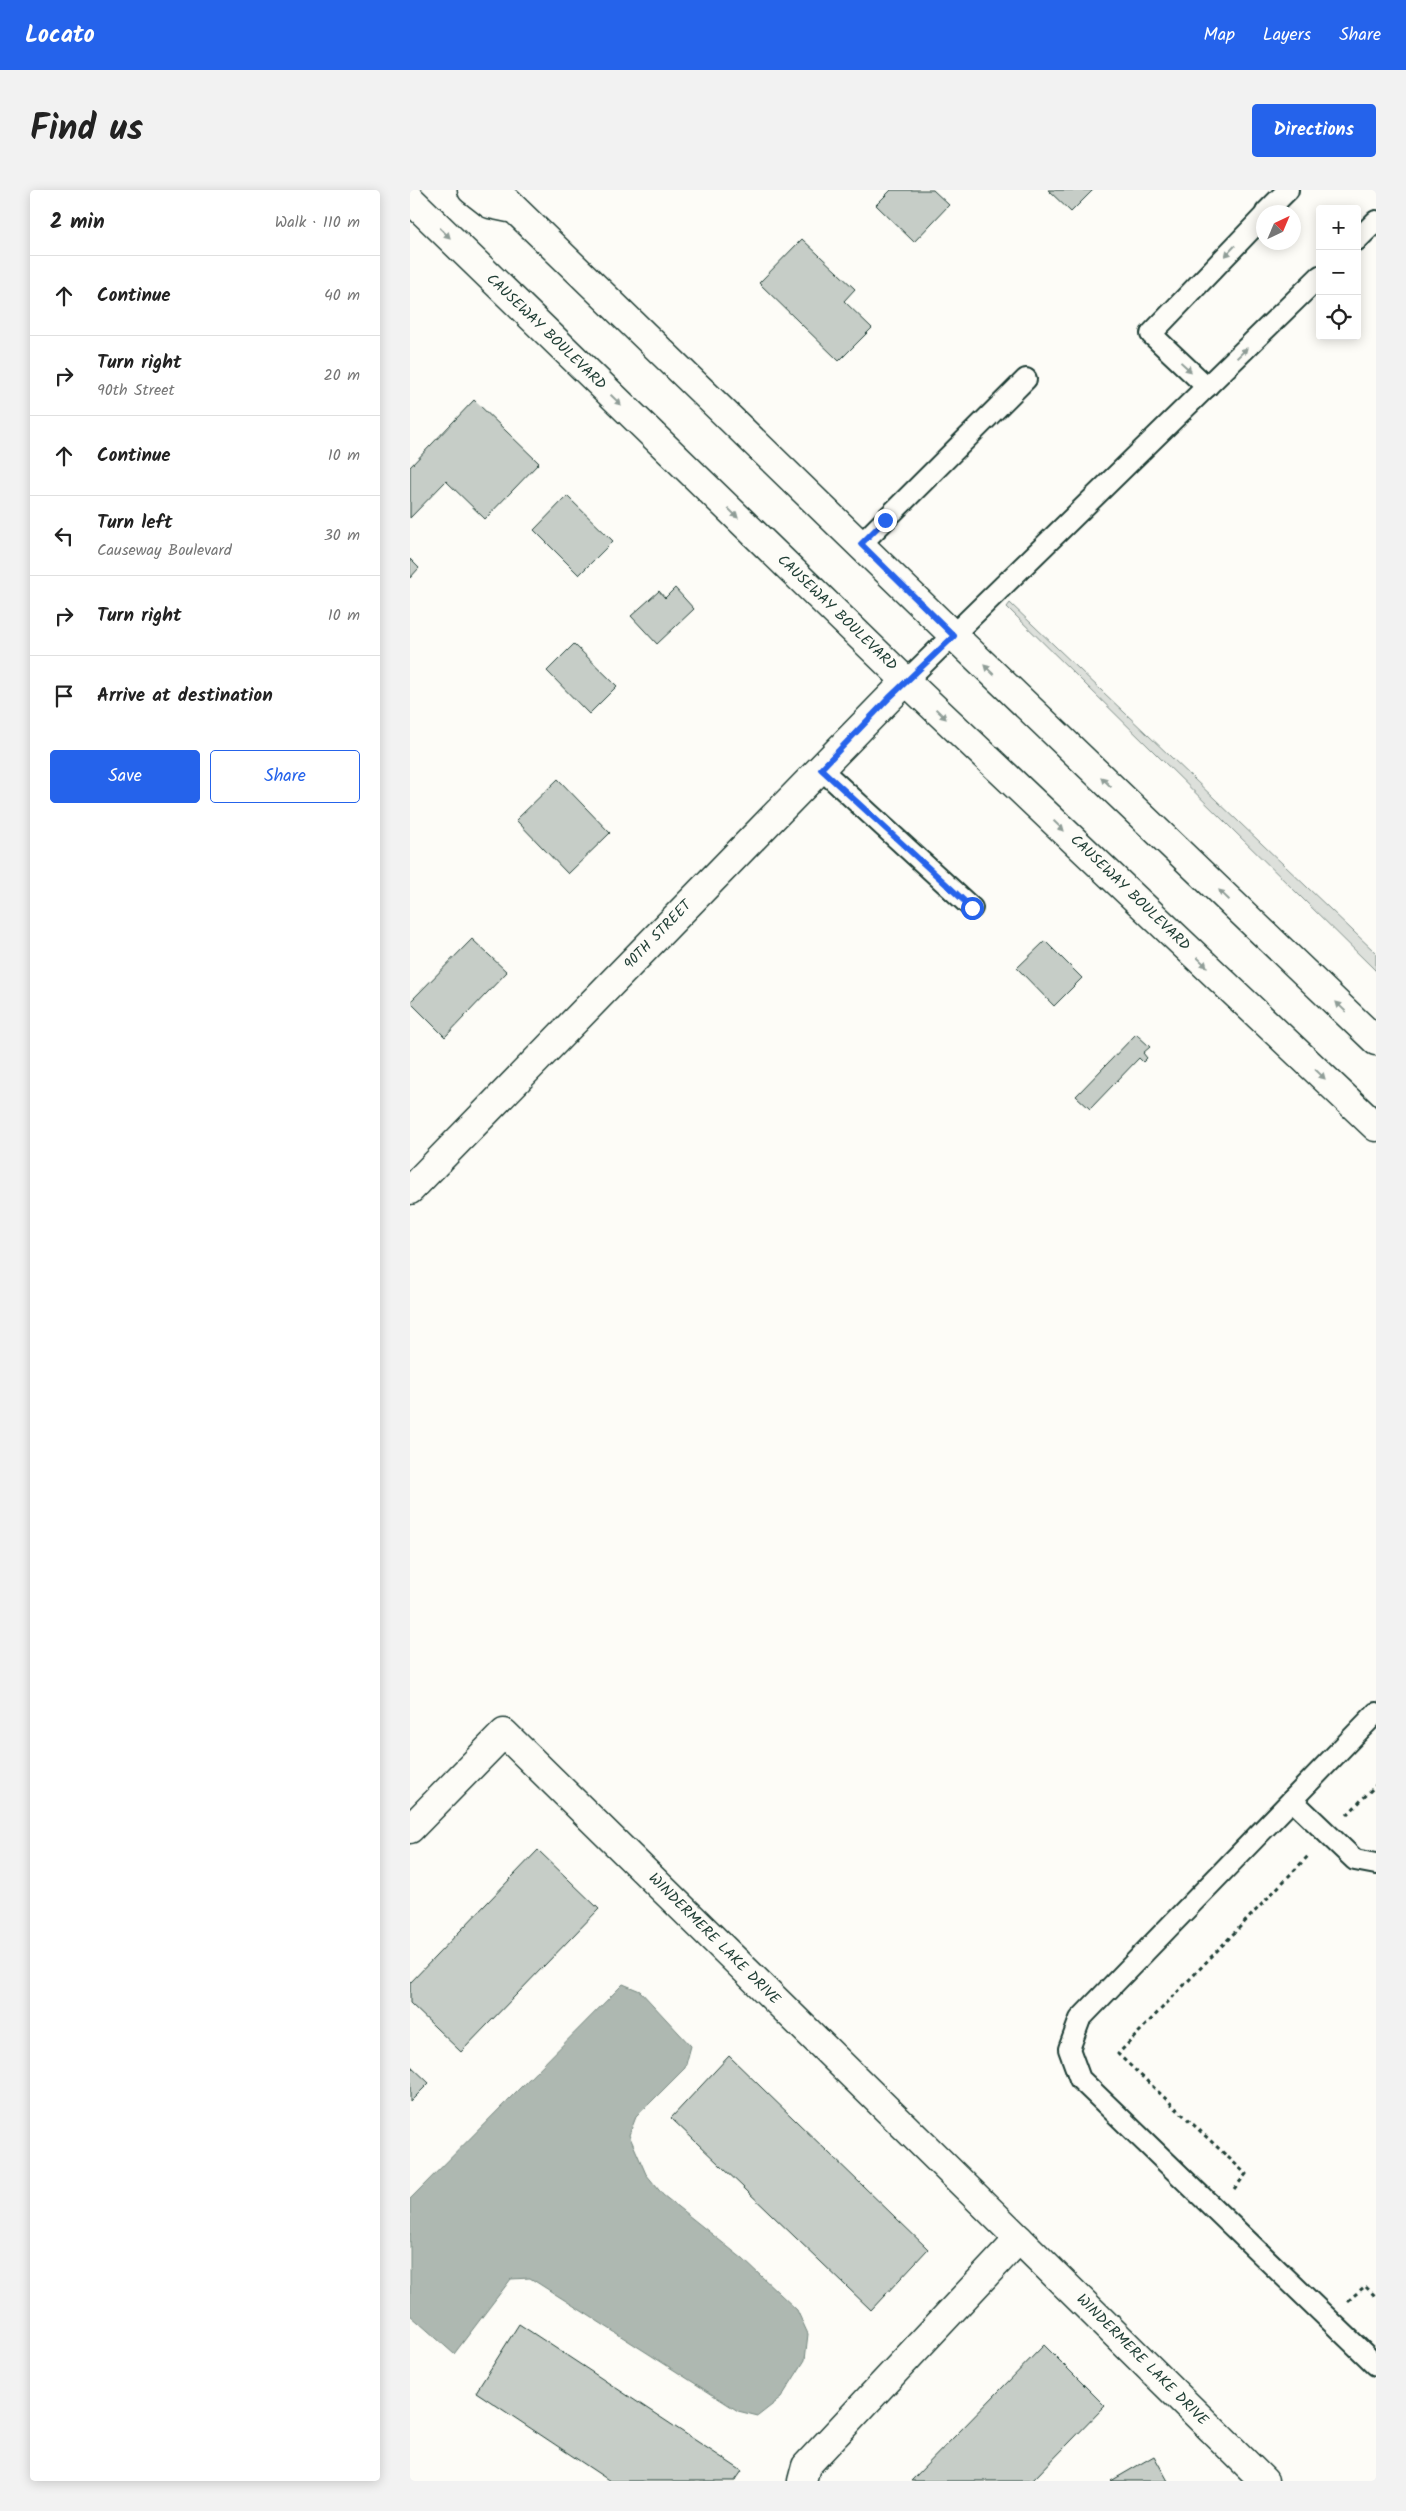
<!DOCTYPE html>
<html lang="en">
<head>
<meta charset="utf-8">
<style>
	:root { --surface:#fff; --page:#f2f2f2; --text:#222; --muted:#767676; --line:#e0e0e0; --accent:#2563eb }
	body { margin:0; font-family:Kalam,sans-serif; background:var(--page); color:var(--text) }
	.controls { position:absolute; right:15px; top:15px; display:grid; overflow:hidden; border-radius:5px; box-shadow:0 2px 12px #0003 }
	.controls button { width:45px; height:45px; display:grid; place-items:center; padding:0; border:0; border-bottom:1px solid var(--line); background:var(--surface); color:var(--text); font:25px sans-serif }
	.compass { position:absolute; left:846px; top:15px; width:45px; height:45px; border-radius:50%; background:var(--surface); box-shadow:0 2px 12px #0003; rotate:44deg }
	.stop { position:absolute; width:15px; height:15px; margin:-11px; border:4px solid #2563eb; border-radius:50%; background:#fff }
	.stop.end { background:#2563eb; border-color:#fff; box-shadow:0 1px 5px #0008 }
	.list { margin:0; padding:0; list-style:none }
	h2 { display:flex; justify-content:space-between; align-items:center; height:65px; margin:0; padding:0 20px; font-size:21px }
	h2 small { font-size:16px; font-weight:400; color:var(--muted) }
	.list li { display:grid; grid-template-columns:32px 1fr auto; gap:15px; align-items:center; box-sizing:border-box; height:80px; padding:0 20px; border-top:1px solid var(--line) }
	.list b { display:block; font-size:19px; white-space:nowrap }
	.list p { margin:0; font-size:16px; white-space:nowrap; color:var(--muted) }
	.list em { font-size:16px; font-style:normal; color:var(--muted) }
	.actions { display:flex; gap:10px; padding:15px 20px }
	.actions a { flex:1; padding:11px 0; border:1px solid var(--accent); border-radius:5px; text-align:center; font-size:18px; color:var(--accent) }
	.actions .main { background:var(--accent); color:#fff }
	.icon { flex:none; width:28px; height:28px; fill:none; stroke:currentColor; stroke-width:2; stroke-linecap:round; stroke-linejoin:round }
	.map { position:relative; flex:none; width:966px; height:2291px; overflow:hidden; border-radius:5px }
	header { display:flex; align-items:center; gap:30px; box-sizing:border-box; height:70px; padding:0 25px; background:var(--accent); color:#fff }
	header strong { font-size:24px }
	nav { display:flex; gap:28px; margin-inline-start:auto; font-size:18px }
	.intro { display:flex; align-items:center; justify-content:space-between; box-sizing:border-box; height:120px; padding:0 30px }
	h1 { margin:0; font-size:35px }
	.button { padding:12px 22px; border-radius:5px; background:var(--accent); color:#fff; font-size:18px; font-weight:700 }
	main { display:flex; gap:30px; padding:0 30px }
	aside { flex:1; background:var(--surface); border-radius:5px; box-shadow:0 2px 12px #0003 }
	.map>svg:first-child { display:block }
</style>
</head>
<body>
<header>
<strong>Locato</strong>
<nav><a>Map</a><a>Layers</a><a>Share</a></nav>
</header>
<div class="intro"><h1>Find us</h1><a class="button">Directions</a></div>
<main>
<aside>
<h2>2 min<small>Walk · 110 m</small></h2>
<ul class="list">
<li><svg class="icon" aria-label="ahead" viewBox="0 0 24 24"><path d="M12 20V5M6 11l6-6 6 6"/></svg><div><b>Continue</b></div><em>40 m</em></li>
<li><svg class="icon" aria-label="right" viewBox="0 0 24 24"><path d="M7 20v-9h11M14 6l5 5-5 5"/></svg><div><b>Turn right</b><p>90th Street</p></div><em>20 m</em></li>
<li><svg class="icon" aria-label="ahead" viewBox="0 0 24 24"><path d="M12 20V5M6 11l6-6 6 6"/></svg><div><b>Continue</b></div><em>10 m</em></li>
<li><svg class="icon" aria-label="left" viewBox="0 0 24 24"><path d="M17 20v-9H6M10 6l-5 5 5 5"/></svg><div><b>Turn left</b><p>Causeway Boulevard</p></div><em>30 m</em></li>
<li><svg class="icon" aria-label="right" viewBox="0 0 24 24"><path d="M7 20v-9h11M14 6l5 5-5 5"/></svg><div><b>Turn right</b></div><em>10 m</em></li>
<li><svg class="icon" aria-label="arrive" viewBox="0 0 24 24"><path d="M6 21V4h12l-3 4 3 4H6"/></svg><div><b>Arrive at destination</b></div></li>
</ul>
<div class="actions"><a class="main">Save</a><a>Share</a></div>
</aside>
<div class="map">
<svg width="966" height="2291" viewBox="0 0 966 2291">
	<rect width="100%" height="100%" fill="#fdfcf7"/>
	<filter id="ink" filterUnits="userSpaceOnUse"><feTurbulence type="fractalNoise" baseFrequency=".02" numOctaves="2"/><feDisplacementMap in="SourceGraphic" scale="10" xChannelSelector="R" yChannelSelector="G"/><feConvolveMatrix kernelMatrix="1 2 1 2 8 2 1 2 1" color-interpolation-filters="sRGB"/></filter>
	<g filter="url(#ink)">
		<polygon fill="#dde0db" stroke="#7e8e88" points="600,413 966,763 966,781 597,417"/>
		<polygon fill="#aeb8b1" stroke="#75877f" points="213,1794 230,1801 281,1856 275,1878 226,1927 219,1945 236,1984 253,2005 333,2069 387,2120 398,2144 395,2170 371,2208 348,2226 328,2221 120,2088 101,2089 44,2164 0,2125 0,2009"/>
		<g fill="#c6cdc7" stroke="#1f3d34">
			<polygon points="481,0 523,0 539,15 504,52 466,15"/>
			<polygon points="638,0 683,0 661,22"/>
			<polygon points="392,49 445,99 434,111 462,138 429,171 349,93"/>
			<polygon points="64,210 129,273 75,329 36,291 0,328 0,277"/>
			<polygon points="157,306 203,351 169,385 124,340"/>
			<polygon points="0,369 9,378 0,388"/>
			<polygon points="265,398 284,419 247,454 221,426 249,401 255,408"/>
			<polygon points="164,454 207,496 179,524 137,481"/>
			<polygon points="148,589 200,643 158,684 106,630"/>
			<polygon points="62,749 97,782 35,847 0,812"/>
			<polygon points="635,751 672,788 644,816 607,778"/>
			<polygon points="726,844 740,857 733,863 737,868 733,872 729,868 680,919 666,906"/>
			<polygon points="128,1660 189,1719 51,1862 0,1813 0,1793"/>
			<polygon points="319,1866 518,2059 461,2120 261,1928"/>
			<polygon points="0,1875 19,1893 0,1912"/>
			<polygon points="109,2134 332,2281 325,2291 200,2291 66,2202"/>
			<polygon points="634,2155 695,2216 622,2291 501,2291"/>
			<polygon points="744,2266 758,2291 701,2291"/>
		</g>
		<g fill="none" stroke-linecap="round" stroke-linejoin="round">
			<g stroke="#1f3d34" stroke-width="24">
				<g id="lane">
					<polyline points="856,22 878,0"/>
					<polyline points="947,50 966,31"/>
					<polyline points="797,197 741,144 854,26"/>
					<polyline points="451,354 616,189"/>
					<polyline points="496,491 910,86"/>
					<polyline points="411,579 562,718"/>
					<polyline points="966,1523 670,1829 659,1859 670,1889 966,2175"/>
					<polyline points="882,1610 945,1670 966,1674"/>
				</g>
			</g>
			<g stroke="#1f3d34" stroke-width="31">
				<g id="street">
					<polyline points="0,1000 496,491"/>
					<polyline points="0,1639 94,1543 609,2049 396,2276 392,2291"/>
					<polyline points="609,2049 854,2291"/>
				</g>
			</g>
			<g stroke="#1f3d34" stroke-width="31">
				<g id="secondary">
					<polyline points="62,0 80,14 99,18"/>
					<polyline points="85,0 544,446 966,851"/>
					<polyline points="0,9 496,491 966,937"/>
				</g>
			</g>
			<g stroke="#1f3d34" stroke-width="3" stroke-dasharray="4 4" stroke-linecap="butt">
				<polyline points="937,1625 966,1595"/>
				<polyline points="824,1999 836,1984 708,1864 899,1665"/>
				<polyline points="938,2111 955,2096 966,2107"/>
			</g>
			<use href="#lane" stroke="#fdfcf7" stroke-width="20"/>
			<use href="#street" stroke="#fdfcf7" stroke-width="28"/>
			<use href="#secondary" stroke="#fdfcf7" stroke-width="28"/>
		</g>
		<defs><path id="oneway-solid" d="M-6-.8H1V-3.2L6.5 0L1 3.2V.8H-6Z" transform="scale(1.25)"/></defs>
		<g fill="#8e9c96">
			<use href="#oneway-solid" transform="translate(35 43) rotate(44)"/>
			<use href="#oneway-solid" transform="translate(820 61) rotate(133)"/>
			<use href="#oneway-solid" transform="translate(832 163) rotate(-44)"/>
			<use href="#oneway-solid" transform="translate(776 177) rotate(43)"/>
			<use href="#oneway-solid" transform="translate(206 210) rotate(44)"/>
			<use href="#oneway-solid" transform="translate(323 323) rotate(44)"/>
			<use href="#oneway-solid" transform="translate(579 480) rotate(-136)"/>
			<use href="#oneway-solid" transform="translate(531 524) rotate(44)"/>
			<use href="#oneway-solid" transform="translate(696 592) rotate(-136)"/>
			<use href="#oneway-solid" transform="translate(649 636) rotate(44)"/>
			<use href="#oneway-solid" transform="translate(814 705) rotate(-136)"/>
			<use href="#oneway-solid" transform="translate(792 772) rotate(44)"/>
			<use href="#oneway-solid" transform="translate(931 817) rotate(-136)"/>
			<use href="#oneway-solid" transform="translate(910 884) rotate(44)"/>
		</g>
	</g>
	<g fill="none" stroke-linecap="round" stroke-linejoin="round" filter="url(#ink)">
		<polyline stroke="#2563eb" stroke-width="6" points="475,330 451,354 544,446 479,508 411,579 562,718"/>
	</g>
	<g text-anchor="middle" dominant-baseline="central" stroke-width="4" stroke-linejoin="round" paint-order="stroke">
		<g font-size="15" fill="#1f3d34" stroke="#fdfcf7">
			<text transform="translate(136 142) rotate(44)">CAUSEWAY BOULEVARD</text>
			<text transform="translate(427 423) rotate(44)">CAUSEWAY BOULEVARD</text>
			<text transform="translate(720 703) rotate(44)">CAUSEWAY BOULEVARD</text>
			<text transform="translate(248 745) rotate(-46)">90TH STREET</text>
			<text transform="translate(304 1749) rotate(45)">WINDERMERE LAKE DRIVE</text>
			<text transform="translate(732 2170) rotate(45)">WINDERMERE LAKE DRIVE</text>
		</g>
	</g>
</svg>
<div class="controls">
<button>+</button>
<button>−</button>
<button><svg class="icon" aria-label="locate" viewBox="0 0 24 24"><circle cx="12" cy="12" r="6"/><path d="M12 2v4M12 18v4M2 12h4M18 12h4"/></svg></button>
</div>
<svg class="compass" viewBox="-18 -18 36 36"><path d="M0-13l5 13h-10z" fill="#e53935"/><path d="M0 13l5-13h-10z" fill="#767676"/></svg>
<div class="stop" style="left:562px;top:718px"></div>
<div class="stop end" style="left:475px;top:330px"></div>
</div>
</main>
</body>
</html>
